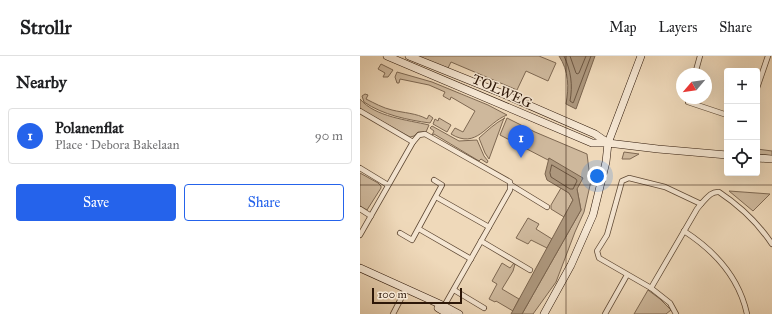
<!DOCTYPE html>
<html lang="en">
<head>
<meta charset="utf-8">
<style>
	:root { --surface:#fff; --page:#f6f6f6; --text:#202124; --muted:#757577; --line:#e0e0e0; --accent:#2563eb }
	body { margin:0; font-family:"IM FELL Great Primer",serif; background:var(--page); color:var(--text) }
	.controls { position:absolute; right:12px; top:12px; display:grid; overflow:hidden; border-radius:4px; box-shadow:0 4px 16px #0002 }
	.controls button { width:36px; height:36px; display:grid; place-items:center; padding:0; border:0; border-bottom:1px solid var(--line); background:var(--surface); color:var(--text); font:20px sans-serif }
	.compass { position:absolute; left:316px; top:12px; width:36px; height:36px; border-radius:50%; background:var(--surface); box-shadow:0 4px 16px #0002; rotate:241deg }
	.scale { position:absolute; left:12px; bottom:10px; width:90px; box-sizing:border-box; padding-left:4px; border:2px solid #2d1708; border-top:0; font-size:11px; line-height:14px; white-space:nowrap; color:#2d1708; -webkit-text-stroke:3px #f5e6d2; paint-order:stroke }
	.you { position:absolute; left:237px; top:120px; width:14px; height:14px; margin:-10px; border:3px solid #fff; border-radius:50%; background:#1a73e8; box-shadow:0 0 0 6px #1a73e833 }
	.badge { display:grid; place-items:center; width:26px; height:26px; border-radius:50%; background:var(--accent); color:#fff; font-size:13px; font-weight:700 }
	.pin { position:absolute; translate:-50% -33px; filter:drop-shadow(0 1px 2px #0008) }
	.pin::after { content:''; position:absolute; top:21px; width:14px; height:12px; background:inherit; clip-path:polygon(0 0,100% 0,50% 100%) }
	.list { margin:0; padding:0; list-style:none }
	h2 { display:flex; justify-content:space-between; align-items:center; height:52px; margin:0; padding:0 16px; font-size:17px }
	h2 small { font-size:13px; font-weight:400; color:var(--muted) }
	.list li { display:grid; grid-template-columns:26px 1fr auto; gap:12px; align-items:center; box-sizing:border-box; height:56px; margin:0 8px 8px; padding:0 8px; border:1px solid var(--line); border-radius:4px }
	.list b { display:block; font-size:15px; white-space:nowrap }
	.list p { margin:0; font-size:13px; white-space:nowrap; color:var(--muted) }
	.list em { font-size:13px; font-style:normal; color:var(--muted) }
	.actions { display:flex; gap:8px; padding:12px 16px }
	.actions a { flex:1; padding:9px 0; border:1px solid var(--accent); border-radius:4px; text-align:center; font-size:14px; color:var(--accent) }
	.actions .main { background:var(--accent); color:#fff }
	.icon { flex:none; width:22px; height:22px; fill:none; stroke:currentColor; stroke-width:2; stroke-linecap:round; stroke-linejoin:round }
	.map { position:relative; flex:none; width:412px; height:258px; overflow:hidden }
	header { display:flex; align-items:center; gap:24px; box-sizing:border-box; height:56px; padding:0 20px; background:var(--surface); border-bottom:1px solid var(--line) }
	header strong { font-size:19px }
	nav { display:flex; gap:22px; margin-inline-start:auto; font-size:14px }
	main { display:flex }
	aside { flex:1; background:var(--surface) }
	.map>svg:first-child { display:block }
</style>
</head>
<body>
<header>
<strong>Strollr</strong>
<nav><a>Map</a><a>Layers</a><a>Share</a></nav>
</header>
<main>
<aside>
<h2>Nearby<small></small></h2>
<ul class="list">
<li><span class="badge">1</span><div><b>Polanenflat</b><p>Place · Debora Bakelaan</p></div><em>90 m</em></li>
</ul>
<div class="actions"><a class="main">Save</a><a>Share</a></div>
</aside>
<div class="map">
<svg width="412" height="258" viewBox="0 0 412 258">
	<rect width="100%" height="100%" fill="#efd9ba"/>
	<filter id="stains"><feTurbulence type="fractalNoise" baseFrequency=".005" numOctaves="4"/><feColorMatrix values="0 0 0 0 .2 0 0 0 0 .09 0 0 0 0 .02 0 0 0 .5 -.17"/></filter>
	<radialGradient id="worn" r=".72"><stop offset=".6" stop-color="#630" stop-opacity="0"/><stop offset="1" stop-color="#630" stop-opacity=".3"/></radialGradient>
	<g fill="#ceb89c" stroke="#7e6852">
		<polygon points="53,0 179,0 196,7 188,25 166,15 157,34 91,6 87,14"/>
		<polygon points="21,8 33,14 28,21 23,21 25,17 18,13"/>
		<path d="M37,16L72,26L128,49L147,59C126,67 117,94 91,78L95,72L103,76L115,55L91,41L90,44L83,40L85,36L69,29L40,23L39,27H37L35,21Z"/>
		<path d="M5,38L8,39L6,43C14,47 23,52 32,54C44,57 56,57 67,63L69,59L73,62L70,67C48,64 23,59 4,46L2,40Z"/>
		<path d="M0,43C15,61 48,64 69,69L66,76H58L54,80L50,81L0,53Z"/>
		<polygon points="79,62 91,69 87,76 73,68 75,63 78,65"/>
		<path d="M145,62H144L129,103L125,97L119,82C127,75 135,67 145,62Z"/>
		<polygon points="147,62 175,76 227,98 230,122 231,125 224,156 215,176 196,226 173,258 162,258 221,154 217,133 189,102 188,104 140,79"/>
		<polygon points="72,70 99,85 117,84 124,100 128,105 127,107 121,103 119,105 74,78 72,79 74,75 70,72"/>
		<polygon points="397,93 412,95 412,100 397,98"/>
		<polygon points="264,96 279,98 270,103 262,103"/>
		<polygon points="0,117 18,127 21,130 21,132 7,154 0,150"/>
		<polygon points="201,132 209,137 213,144 204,161 191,153 191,149"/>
		<polygon points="369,135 410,138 393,155"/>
		<polygon points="168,162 179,168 176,173 192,183 187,192 171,184 168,188 156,182"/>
		<polygon points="142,207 150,212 154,207 155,208 153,215 142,233 159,243 153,255 136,245 135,246 129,243 137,228 132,225"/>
		<polygon points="288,234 300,243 311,254 306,258 274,258"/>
	</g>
	<g fill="#ad977d" stroke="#7a644e">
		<path d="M199,0H235L216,53L206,48C209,32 209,15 199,0Z"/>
		<polygon points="189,102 223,122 217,133 221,154 162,258 151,258 213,144 209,137 187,124 185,118"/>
	</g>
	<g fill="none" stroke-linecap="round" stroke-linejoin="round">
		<g stroke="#6d5742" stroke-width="1">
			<path d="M204,0C211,15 213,29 210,45L213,47L214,45L231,0"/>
			<polyline points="210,0 216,17 217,18 219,17 226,0"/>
			<polygon points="192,109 216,123 217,125 213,133 210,133 191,121 190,117"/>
		</g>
		<g stroke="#5e4834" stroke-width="6">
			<g id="street">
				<polyline points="335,18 340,0"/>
				<polyline points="397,32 408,0"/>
				<polyline points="329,42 328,46 367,59"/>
				<polyline points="0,55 53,86 59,79 65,78 150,126 150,134 83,252"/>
				<polyline points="0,112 28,129"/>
				<polyline points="151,129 187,151"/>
				<polyline points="76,141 129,171"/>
				<polyline points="0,153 11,160"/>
				<polyline points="59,173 111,203"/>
				<path d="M324,175C355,195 379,221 387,258"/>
				<polyline points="40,177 52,184 82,129 74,124"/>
				<polyline points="0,179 53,86"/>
				<polyline points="121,185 170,214"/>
				<polyline points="291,232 337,153 341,148"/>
				<polyline points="94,234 124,252"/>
				<polyline points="33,258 46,233"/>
				<polyline points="245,258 267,219"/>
				<path d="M316,258L310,247L291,232L239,202L237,195L247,179L262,125L269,122L305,131L341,148C346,143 351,135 359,136C380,150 398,167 412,188"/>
			</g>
		</g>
		<g stroke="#2d1708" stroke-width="8">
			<g id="secondary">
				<polyline points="27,0 232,87 248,87 298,93 367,99"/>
				<polyline points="49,0 141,37 235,78 248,87"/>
				<polyline points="397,102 412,103"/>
				<polyline points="0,212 84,250 99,258"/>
				<polyline points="78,252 88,258"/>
				<polyline points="184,258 211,209 233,159 246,106 248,87 281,0"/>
			</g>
		</g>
		<use href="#street" stroke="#f5e6d2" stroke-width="4.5"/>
		<use href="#secondary" stroke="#f5e6d2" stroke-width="7"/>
	</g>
	<path fill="none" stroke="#2d1708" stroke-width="1" stroke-opacity="0.55" d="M206,0V258M0,129H412"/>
	<g text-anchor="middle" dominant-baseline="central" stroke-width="3" stroke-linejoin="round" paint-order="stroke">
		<g font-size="14" fill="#2d1708" stroke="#f5e6d2">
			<text transform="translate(142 35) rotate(24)">TOLWEG</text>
		</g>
	</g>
	<rect width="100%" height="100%" filter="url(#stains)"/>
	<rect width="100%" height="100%" fill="url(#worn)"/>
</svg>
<div class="controls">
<button>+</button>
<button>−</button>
<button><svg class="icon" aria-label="locate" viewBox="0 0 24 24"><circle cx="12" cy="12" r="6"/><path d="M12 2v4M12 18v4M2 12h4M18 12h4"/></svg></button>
</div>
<svg class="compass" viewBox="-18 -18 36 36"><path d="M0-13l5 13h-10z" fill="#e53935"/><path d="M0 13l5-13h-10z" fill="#757577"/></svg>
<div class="scale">100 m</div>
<div class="you"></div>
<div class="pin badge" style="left:161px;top:102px">1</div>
</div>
</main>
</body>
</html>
